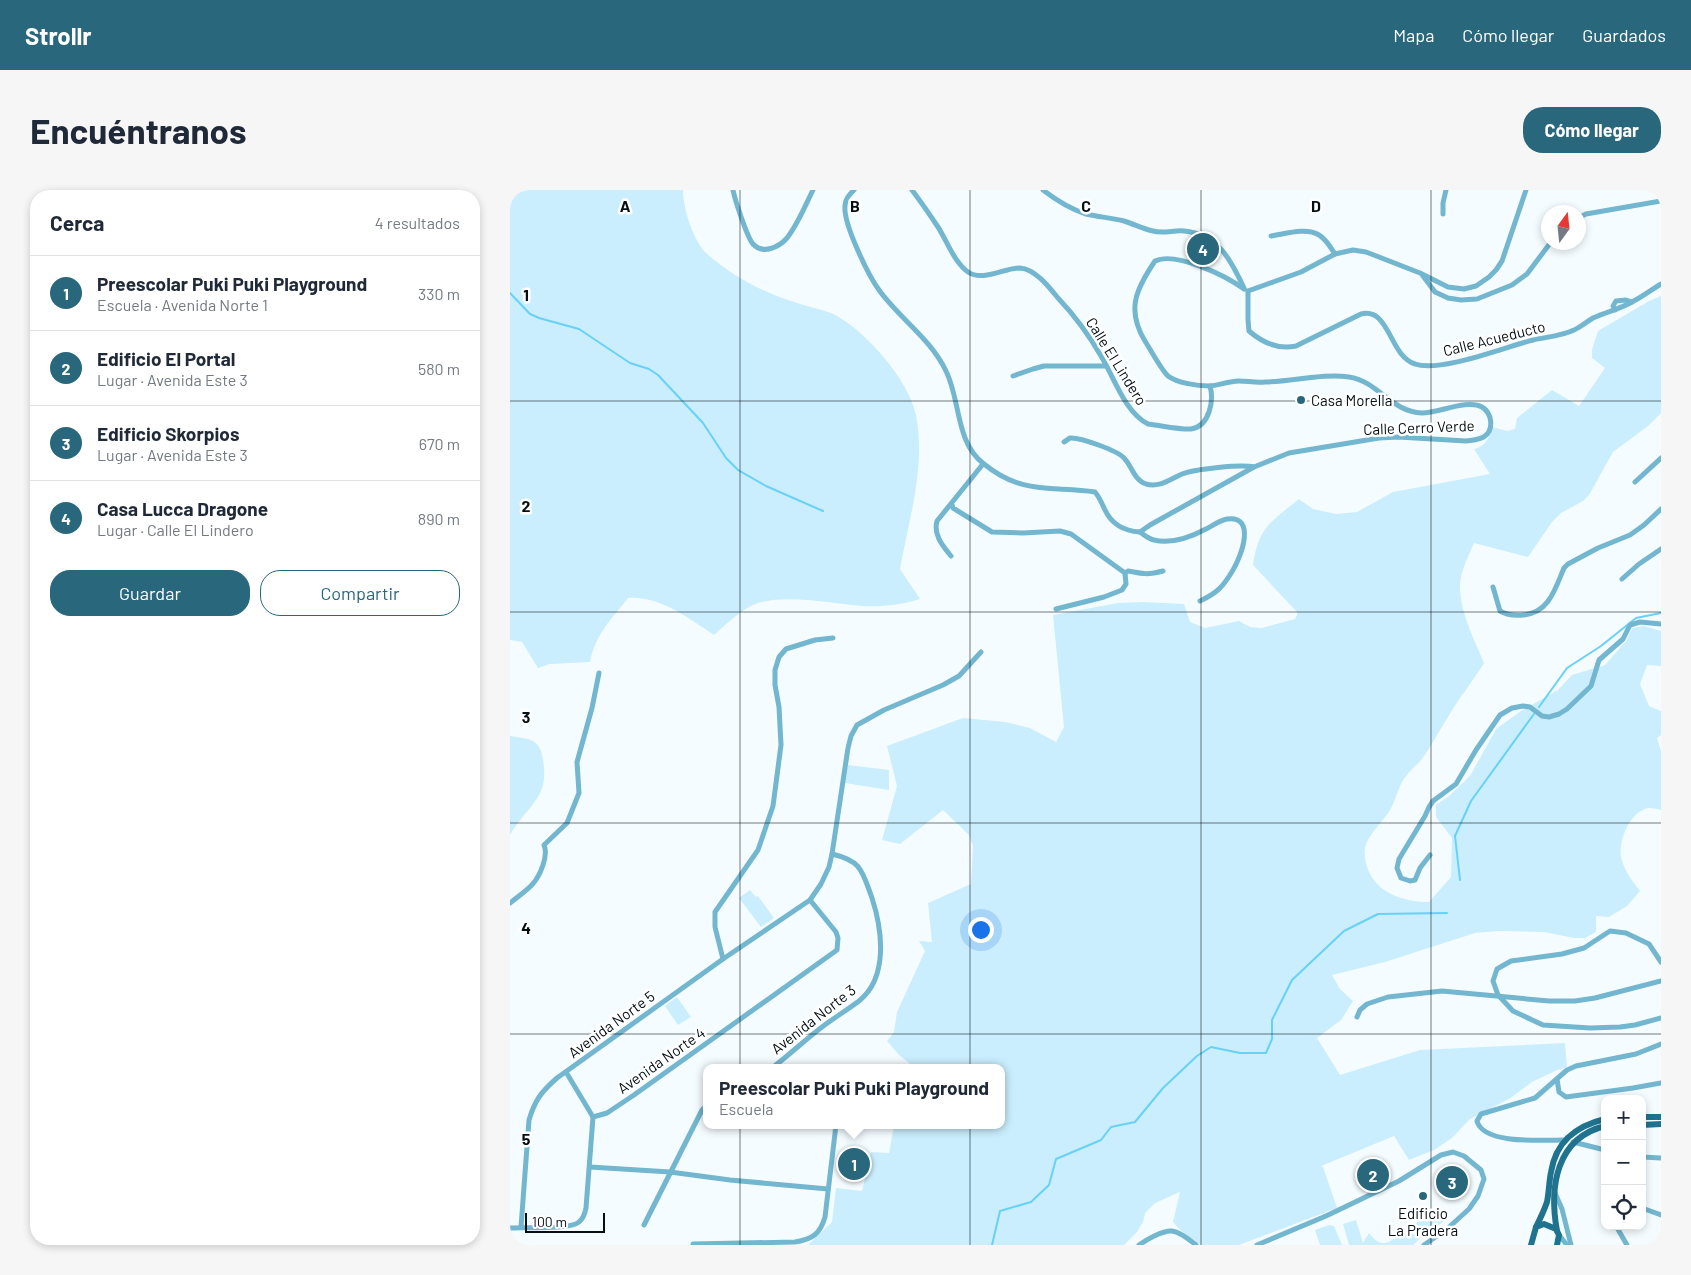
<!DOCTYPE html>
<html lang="es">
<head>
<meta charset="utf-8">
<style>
	:root { --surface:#fff; --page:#f6f6f7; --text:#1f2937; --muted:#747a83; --line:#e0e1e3; --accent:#28677c }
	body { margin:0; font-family:Barlow,sans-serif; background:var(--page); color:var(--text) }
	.controls { position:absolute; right:15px; bottom:15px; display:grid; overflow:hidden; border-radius:10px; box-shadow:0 2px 8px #0003 }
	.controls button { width:45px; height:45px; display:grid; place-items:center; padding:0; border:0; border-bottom:1px solid var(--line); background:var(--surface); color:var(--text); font:25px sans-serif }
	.compass { position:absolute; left:1031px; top:15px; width:45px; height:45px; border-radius:50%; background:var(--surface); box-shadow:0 2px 8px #0003; rotate:15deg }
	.scale { position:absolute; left:15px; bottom:12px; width:80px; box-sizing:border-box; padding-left:5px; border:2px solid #040f14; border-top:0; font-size:14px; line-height:18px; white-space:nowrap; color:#040f14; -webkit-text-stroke:4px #fff; paint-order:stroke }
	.you { position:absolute; left:470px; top:739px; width:18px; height:18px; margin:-12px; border:4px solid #fff; border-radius:50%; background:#1a73e8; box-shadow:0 0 0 8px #1a73e833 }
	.badge { display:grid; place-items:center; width:32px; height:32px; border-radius:50%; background:var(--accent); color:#fff; font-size:16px; font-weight:700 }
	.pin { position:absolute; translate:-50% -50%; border:2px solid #fff; box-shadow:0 1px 5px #0006 }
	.popup { position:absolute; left:193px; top:874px; width:302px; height:65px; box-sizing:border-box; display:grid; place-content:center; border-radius:10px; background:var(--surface); filter:drop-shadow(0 1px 4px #0005); font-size:16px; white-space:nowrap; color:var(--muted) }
	.popup b { font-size:19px; color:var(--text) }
	.popup::after { content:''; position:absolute; left:50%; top:100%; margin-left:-10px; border:10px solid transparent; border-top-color:var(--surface) }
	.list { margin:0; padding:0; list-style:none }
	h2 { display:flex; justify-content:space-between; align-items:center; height:65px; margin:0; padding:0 20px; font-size:21px }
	h2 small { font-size:16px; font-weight:400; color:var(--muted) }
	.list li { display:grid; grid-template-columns:32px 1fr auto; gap:15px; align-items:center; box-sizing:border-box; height:75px; padding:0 20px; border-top:1px solid var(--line) }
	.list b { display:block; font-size:19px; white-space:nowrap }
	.list p { margin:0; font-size:16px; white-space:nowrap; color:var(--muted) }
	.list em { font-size:16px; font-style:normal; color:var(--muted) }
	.actions { display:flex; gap:10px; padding:15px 20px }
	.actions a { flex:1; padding:11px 0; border:1px solid var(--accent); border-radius:20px; text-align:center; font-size:18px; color:var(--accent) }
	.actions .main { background:var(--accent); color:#fff }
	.icon { flex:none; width:28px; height:28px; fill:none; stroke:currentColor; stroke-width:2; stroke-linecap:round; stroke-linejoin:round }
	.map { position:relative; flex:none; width:1151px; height:1055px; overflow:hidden; border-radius:20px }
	header { display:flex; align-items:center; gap:30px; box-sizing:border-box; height:70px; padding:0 25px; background:var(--accent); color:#fff }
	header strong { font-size:24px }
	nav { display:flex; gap:28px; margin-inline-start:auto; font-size:18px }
	.intro { display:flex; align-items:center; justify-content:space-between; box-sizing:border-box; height:120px; padding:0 30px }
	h1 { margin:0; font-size:35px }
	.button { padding:12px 22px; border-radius:20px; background:var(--accent); color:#fff; font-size:18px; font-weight:700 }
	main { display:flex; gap:30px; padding:0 30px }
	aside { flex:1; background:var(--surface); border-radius:20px; box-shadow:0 2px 8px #0003 }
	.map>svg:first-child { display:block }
</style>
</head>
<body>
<header>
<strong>Strollr</strong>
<nav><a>Mapa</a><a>Cómo llegar</a><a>Guardados</a></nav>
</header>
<div class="intro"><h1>Encuéntranos</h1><a class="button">Cómo llegar</a></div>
<main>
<aside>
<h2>Cerca<small>4 resultados</small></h2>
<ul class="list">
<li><span class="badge">1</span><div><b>Preescolar Puki Puki Playground</b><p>Escuela · Avenida Norte 1</p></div><em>330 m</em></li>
<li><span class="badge">2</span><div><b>Edificio El Portal</b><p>Lugar · Avenida Este 3</p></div><em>580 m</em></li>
<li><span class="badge">3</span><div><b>Edificio Skorpios</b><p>Lugar · Avenida Este 3</p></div><em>670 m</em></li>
<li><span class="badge">4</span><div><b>Casa Lucca Dragone</b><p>Lugar · Calle El Lindero</p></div><em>890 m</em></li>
</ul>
<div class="actions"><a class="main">Guardar</a><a>Compartir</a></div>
</aside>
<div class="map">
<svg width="1151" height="1055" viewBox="0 0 1151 1055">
	<rect width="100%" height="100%" fill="#f5fcff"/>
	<g fill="#caeefd">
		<path d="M0,0H173C173,18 183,50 196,63C221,85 250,101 281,111C294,116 308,118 321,123C354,138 399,190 406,225C416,276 399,329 390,379L410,409C391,415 372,417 352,416C322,414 269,402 241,416C228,423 215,435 204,445C178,428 150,406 118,408C101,430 86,443 80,472L40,474L28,478L12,452L0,450Z"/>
		<path d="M1151,106V223L1138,236L1103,262L1079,305L1073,311L1051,323L1042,332L1018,367L964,353C959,365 951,380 950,394C949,420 964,449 974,473C963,491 949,508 938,527C929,541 922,555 912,569C906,576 899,581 894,589C888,597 886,610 880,620C873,632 858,644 855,658C854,664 855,670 857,677C866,703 893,712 919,712L941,687L942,648L926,627V615L939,606L960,586L986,539L1011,521L1048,500L1062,485L1095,475L1116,451L1122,438L1134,436L1151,441V476L1137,475L1130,494L1139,516L1151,521V545L1147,548L1151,561V620C1148,619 1143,618 1139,618C1120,620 1106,654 1112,671C1116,683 1123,692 1130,701L1117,716L1099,727L1086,726V742L1075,748H1064L1034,742L988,741L965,743L875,772L822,785L830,799L843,811L831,830L807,848L830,885L910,860L1055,853L1057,877L1045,881L1022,892L999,909L960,929L942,948L924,960L899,970L884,946L811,976L813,977L827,1018L729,1055H691L671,1041L663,1032L670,1002L645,1013L635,1023L633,1032L627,1042L614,1055H298L322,1032L326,998L352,1001L361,962L379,963L384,935H492V878H405L389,865L377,851L384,842L387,822L415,761L409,751L422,752L418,713L461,694L463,656L459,645L433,620L390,654L372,650L387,596L377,556L453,528L495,532L520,538L546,552L554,537L543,425L608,413L633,412L674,414L680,432L695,438L729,431L740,437L752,438L785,429L787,425V422L743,375C749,336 761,332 789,309L803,319L826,324L847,322L883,302L980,284L964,259C977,256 978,248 982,237L997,241L1005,239L1007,228L1042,200L1069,216L1095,178L1082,168V160L1088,141L1139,111Z"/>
		<path d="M0,546C19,549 30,548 33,570C40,609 17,615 0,645Z"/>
		<polygon points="338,575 379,580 379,600 335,593"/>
		<polygon points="240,700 246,707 248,706 264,728 251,737 229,708"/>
		<polygon points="167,807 181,827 168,835 155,816"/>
		<path d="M930,1017L938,1029L915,1044L903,1055H839L833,1034L846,1030L853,1053L859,1043C866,1051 869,1055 879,1052Z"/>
		<polygon points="819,1035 824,1036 832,1055 810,1055 805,1040"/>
	</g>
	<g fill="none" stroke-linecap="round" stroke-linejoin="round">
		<g stroke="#67d1f7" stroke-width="2">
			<polyline points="0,103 20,124 29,128 69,139 120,173 139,179 148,185 193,233 216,268 228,280 256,296 313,321"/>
			<polyline points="1029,517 1057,478 1091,456 1126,428 1151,423"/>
			<polyline points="950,690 945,646 961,611 1024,524"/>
			<polyline points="482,1055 490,1021 521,1012 539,995 546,969 591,950 601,937 625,932 653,898 687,866 701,857 730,863 756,863 762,849 762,830 782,790 834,741 868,724 937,723"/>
		</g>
		<g stroke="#73b6cf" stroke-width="5">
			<path d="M223,0C225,10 237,47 243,54C253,65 269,57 277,48C288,34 295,16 303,0"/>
			<path d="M344,0C339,5 335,9 335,16C333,33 358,85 369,100C389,128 421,149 436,181C451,211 445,252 474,274C512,305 541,296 585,302C590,308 592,314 595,320C602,335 615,341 630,342L640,335L744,277L779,263L869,248L888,247L956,251C962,250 970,250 975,246C984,239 982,223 972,217C957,209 929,223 912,223C881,222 868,191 839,187C813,183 781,192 755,192C746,193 737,191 729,191C718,191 708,196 699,196C688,196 667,193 658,186C652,181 640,159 635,151C616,120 626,99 645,71C666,61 716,86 734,99"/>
			<path d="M402,0C411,12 420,25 428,37C437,51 444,72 458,82C473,92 494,78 510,78C525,79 539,97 548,108C565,126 579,145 591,166C604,187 615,223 638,234C648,235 672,240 681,239C700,236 704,210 700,196"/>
			<path d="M533,0C546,10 560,19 576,24C589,27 602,28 614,31C624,34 633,39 643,41C653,44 664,40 674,41C708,44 721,70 734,98"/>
			<polyline points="933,24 933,13 936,0"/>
			<polyline points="1068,28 1076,24 1151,11"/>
			<path d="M761,46C775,44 796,37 809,45C816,49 821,58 825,64"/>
			<polyline points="913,86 925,102 938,108 951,110 967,109 1002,95 1017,84 1041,52"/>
			<path d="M738,101V130L739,141C753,153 768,160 786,156L851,124C880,117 879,166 905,174C930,183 995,157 1023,150C1036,147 1052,146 1064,140C1071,137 1076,132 1083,128C1096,122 1110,119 1122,112C1132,107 1141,100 1151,94"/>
			<polyline points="738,101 791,82 825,64 843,60 856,62 910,83 938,97 954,99 966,96 979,87 986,80 992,71 1016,0"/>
			<polyline points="1105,120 1103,116 1106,111 1116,110 1122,112"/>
			<polyline points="503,186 523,179 534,176 596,176"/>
			<path d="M554,252C556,251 558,249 560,248C570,247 608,261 614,268C622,276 624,290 636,294C650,298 660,289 672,284C685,279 731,274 744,277"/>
			<polyline points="1125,292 1151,268"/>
			<polyline points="442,315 443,318 482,342 513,343 550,341 561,344 615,383 616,394 612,400 594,407 546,419"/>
			<path d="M630,342C634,345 639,349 644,350C661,354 681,347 696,339C702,336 710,330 717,329C747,325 731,367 723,380C713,397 707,403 690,411"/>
			<path d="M441,366C433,356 423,345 427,331L473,274"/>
			<path d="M615,383L618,381C633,384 638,385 653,381"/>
			<polyline points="1112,389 1129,374 1151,359"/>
			<path d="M983,397L990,421C997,425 1004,426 1013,425C1039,423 1045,399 1054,378L1058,374L1088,358L1120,345L1134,335L1151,319"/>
			<polyline points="322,664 338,558 341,546 347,535 374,520 433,495 449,486 471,462"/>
			<polyline points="920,665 910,678 905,690 900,691 891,688 887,678 889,669 915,626 919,617 923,611 946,594 966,560 990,525 1002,518 1013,516 1020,517 1032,526 1039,527 1049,524 1057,519 1081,496 1089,470 1113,449 1120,435 1130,432 1151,434"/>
			<path d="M0,713C16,700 26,696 33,675C35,669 37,662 34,655L57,633L69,603L67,572L82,518L89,483"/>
			<polyline points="213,769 205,737 205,722 248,660 263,616 271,555 269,517 265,495 265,480 269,467 276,459 305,450 323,448"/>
			<polyline points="1151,772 1139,754 1116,743 1100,741 1074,758 1052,764 1001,771 987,779 983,791 988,805 1003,821 1033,835 1080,838 1110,837 1125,835 1151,828"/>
			<polyline points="847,827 850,820 857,814 878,807 932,801 1039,811 1065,811 1085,808 1151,791"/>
			<polyline points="56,882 83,927"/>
			<polyline points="1047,889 1049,902 1056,907 1123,898 1151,893"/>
			<path d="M1054,950C1034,950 973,955 967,931L971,924L1025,908L1057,880L1066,876L1126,864L1151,854"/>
			<polyline points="1063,952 1095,960"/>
			<polyline points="1132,967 1151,968"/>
			<polyline points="80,977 160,982 220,990 318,999"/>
			<polyline points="1045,1003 1052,1019 1061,1055"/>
			<polyline points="1132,1018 1151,1025"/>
			<polyline points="134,1035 192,920 196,916"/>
			<polyline points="1106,1036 1117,1055"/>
			<path d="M11,1037L19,930C25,910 31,902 47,888L213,769L300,710L311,694L319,677L322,664C352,671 352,681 362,708C372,739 379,787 349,811C337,820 324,828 312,837C295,850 279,865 262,878"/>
			<path d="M0,1038C14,1037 60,1040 69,1032C73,1029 75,1023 76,1018L83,927L97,923L124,905L327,760L328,748L326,742L300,710"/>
			<polyline points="1049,1045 1057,1055"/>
			<path d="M183,1054L285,1052C303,1049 310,1044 315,1027L326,935"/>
			<path d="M629,1055C636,1050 653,1040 662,1041C670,1042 680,1050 686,1055"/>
			<polyline points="747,1055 816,1026 889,991 931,965 943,962 954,966 971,980 974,989 968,1006 959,1019 937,1039 914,1055"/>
		</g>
		<g stroke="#1f738e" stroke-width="6">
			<polyline points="1132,927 1151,927"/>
			<polyline points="1132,935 1151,934"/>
			<path d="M1026,1037C1030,1029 1034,1021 1037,1012C1039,1002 1039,992 1041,982C1046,951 1066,936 1095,929"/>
			<path d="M1047,1041C1039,997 1046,948 1095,936"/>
			<polyline points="1021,1055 1026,1037 1034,1034 1046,1039 1049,1045 1047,1055"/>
		</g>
	</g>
	<path fill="none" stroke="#040f14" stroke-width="1" stroke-opacity="0.55" d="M230,0V1055M460,0V1055M691,0V1055M921,0V1055M0,211H1151M0,422H1151M0,633H1151M0,844H1151"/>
	<g fill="#28677c" stroke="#fff" stroke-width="2">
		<circle cx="791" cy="210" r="5"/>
		<circle cx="913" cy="1006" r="5"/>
	</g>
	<g text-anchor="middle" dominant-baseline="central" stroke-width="5" stroke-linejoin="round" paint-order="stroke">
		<g font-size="15" fill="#040f14" stroke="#fff">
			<text transform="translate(984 148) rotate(-14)">Calle Acueducto</text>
			<text transform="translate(607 171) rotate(58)">Calle El Lindero</text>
			<text transform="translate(909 237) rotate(-2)">Calle Cerro Verde</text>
			<text transform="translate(303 829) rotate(-38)">Avenida Norte 3</text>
			<text transform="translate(101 834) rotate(-36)">Avenida Norte 5</text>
			<text transform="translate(151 870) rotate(-35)">Avenida Norte 4</text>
		</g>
		<g font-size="15" fill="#040f14" stroke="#fff" text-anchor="start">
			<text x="801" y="210">Casa Morella</text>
			<text x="913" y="1023" text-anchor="middle">Edificio<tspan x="913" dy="17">La Pradera</tspan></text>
		</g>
	</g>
	<g font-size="16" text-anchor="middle" font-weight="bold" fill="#040f14" stroke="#fff" stroke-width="5" stroke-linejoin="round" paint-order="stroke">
		<text x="115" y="22">A</text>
		<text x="345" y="22">B</text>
		<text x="576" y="22">C</text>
		<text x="806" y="22">D</text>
		<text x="16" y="111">1</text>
		<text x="16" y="322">2</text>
		<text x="16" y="533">3</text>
		<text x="16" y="744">4</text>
		<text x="16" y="955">5</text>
	</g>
</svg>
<div class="controls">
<button>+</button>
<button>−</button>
<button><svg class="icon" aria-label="locate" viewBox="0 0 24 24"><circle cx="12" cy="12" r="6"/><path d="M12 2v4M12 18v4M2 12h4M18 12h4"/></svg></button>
</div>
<svg class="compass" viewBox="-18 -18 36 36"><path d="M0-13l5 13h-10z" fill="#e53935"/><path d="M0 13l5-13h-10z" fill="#747a83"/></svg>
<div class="scale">100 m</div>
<div class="you"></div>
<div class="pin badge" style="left:344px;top:974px">1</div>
<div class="popup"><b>Preescolar Puki Puki Playground</b>Escuela</div>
<div class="pin badge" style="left:863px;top:985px">2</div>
<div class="pin badge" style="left:942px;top:992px">3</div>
<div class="pin badge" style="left:693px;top:59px">4</div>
</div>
</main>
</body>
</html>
